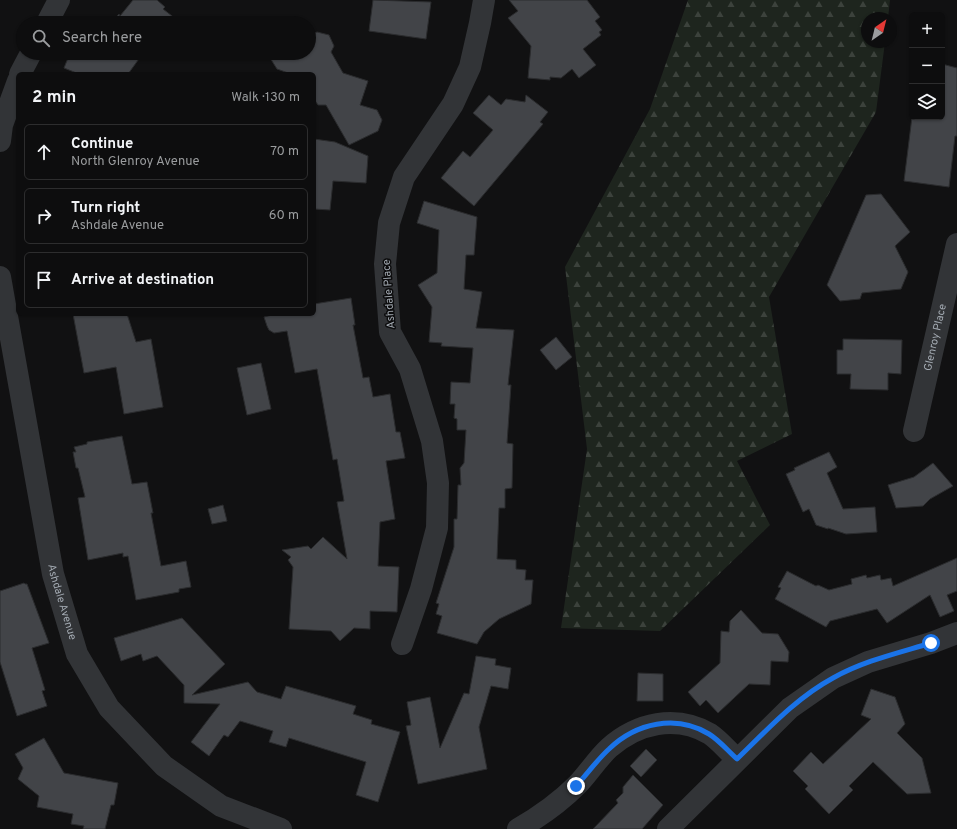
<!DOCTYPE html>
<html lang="en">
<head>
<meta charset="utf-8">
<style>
	:root { --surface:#0d0d0e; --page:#161617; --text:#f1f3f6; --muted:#9a9c9e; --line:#2d2d2e }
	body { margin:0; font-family:Overpass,sans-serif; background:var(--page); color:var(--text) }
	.controls { position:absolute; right:12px; top:12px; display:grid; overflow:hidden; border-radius:6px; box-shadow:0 1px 3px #0004 }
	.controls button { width:36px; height:36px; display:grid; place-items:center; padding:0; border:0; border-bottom:1px solid var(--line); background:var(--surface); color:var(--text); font:20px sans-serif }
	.compass { position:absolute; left:861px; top:12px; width:36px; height:36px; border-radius:50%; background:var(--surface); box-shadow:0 1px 3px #0004; rotate:35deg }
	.stop { position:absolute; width:12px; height:12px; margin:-9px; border:3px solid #1a73e8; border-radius:50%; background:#fff }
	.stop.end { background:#1a73e8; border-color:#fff; box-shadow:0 1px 4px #0008 }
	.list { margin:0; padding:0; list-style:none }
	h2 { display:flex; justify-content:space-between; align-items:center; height:52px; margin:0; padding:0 16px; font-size:17px }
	h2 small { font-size:13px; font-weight:400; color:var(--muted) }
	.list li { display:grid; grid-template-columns:26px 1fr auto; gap:12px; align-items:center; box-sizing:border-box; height:56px; margin:0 8px 8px; padding:0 8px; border:1px solid var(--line); border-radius:6px }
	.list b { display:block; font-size:15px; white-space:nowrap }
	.list p { margin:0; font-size:13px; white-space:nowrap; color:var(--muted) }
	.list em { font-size:13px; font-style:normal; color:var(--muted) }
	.icon { flex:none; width:22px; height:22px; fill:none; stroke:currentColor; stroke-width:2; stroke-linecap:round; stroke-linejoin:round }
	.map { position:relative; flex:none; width:957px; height:829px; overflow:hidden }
	.search { position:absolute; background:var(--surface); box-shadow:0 1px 3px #0004; left:16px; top:16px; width:300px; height:44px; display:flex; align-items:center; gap:10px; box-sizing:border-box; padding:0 14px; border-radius:22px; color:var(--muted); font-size:15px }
	.panel { position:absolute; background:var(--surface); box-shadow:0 1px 3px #0004; left:16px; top:72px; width:300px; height:244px; border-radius:6px }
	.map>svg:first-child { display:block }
</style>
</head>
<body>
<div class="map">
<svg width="957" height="829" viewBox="0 0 957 829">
	<defs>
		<pattern id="forest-firs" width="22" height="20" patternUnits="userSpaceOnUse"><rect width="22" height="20" fill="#1e251e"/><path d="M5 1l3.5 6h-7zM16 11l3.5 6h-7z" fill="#3c423c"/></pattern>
	</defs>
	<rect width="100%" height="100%" fill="#111112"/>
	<polygon fill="url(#forest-firs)" points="688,0 890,0 888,18 867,18 867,42 885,42 876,112 769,297 792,434 737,461 770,525 660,631 561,628 587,449 565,267 650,109"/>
	<g fill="#424448" stroke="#2b2c2e">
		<polygon points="133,0 157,0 165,7 163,9 181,23 111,23 119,14 120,16"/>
		<polygon points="373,0 431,2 426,39 369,31"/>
		<polygon points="509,0 587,0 600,17 595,21 602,30 599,32 601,35 583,49 596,65 579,78 572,69 561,78 550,77 550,80 528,78 531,46 508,18 518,11"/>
		<polygon points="317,32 329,35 334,46 331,52 343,73 368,81 360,105 377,110 382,120 378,131 349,145 326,105 318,105 314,99 314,74 291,74 277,69 267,53 309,53 309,36"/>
		<polygon points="70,53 141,53 141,56 128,74 79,74 64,68"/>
		<polygon points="942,64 957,68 957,136 955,136 949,187 904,181 912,117 942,117"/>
		<polygon points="489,95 501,105 506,99 525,102 526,95 548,112 540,122 543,124 474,206 441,178 463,151 470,157 493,130 473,113"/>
		<polygon points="314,139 335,142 368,156 366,183 333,181 330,210 314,209"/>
		<polygon points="881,194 910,232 895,246 908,272 901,289 862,293 860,299 840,301 827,285 866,195"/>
		<polygon points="424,201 477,217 474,255 466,255 464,289 482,292 476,328 514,330 508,385 511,385 507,443 513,444 512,488 505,489 505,508 499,508 497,559 516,560 516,569 526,570 525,580 533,580 531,604 499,619 484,632 477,644 437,633 442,616 436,614 439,604 436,603 454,547 454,519 457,519 458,485 461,485 460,468 464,463 466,430 457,430 457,419 454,418 455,404 450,404 451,382 470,383 473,348 441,346 442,343 429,342 432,307 418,285 437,273 439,230 417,223"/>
		<polygon points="351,298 355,325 353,325 363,378 369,377 373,397 390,394 396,432 400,432 405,458 386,461 395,519 380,522 378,566 399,567 397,612 370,611 370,629 354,628 340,641 331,631 289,629 293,567 288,560 291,557 282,550 308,546 311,549 323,537 347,559 337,502 344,501 337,459 333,460 317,369 295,373 287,331 274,333 269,330 267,326 264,317 276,314 314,314 314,304"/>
		<polygon points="73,314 127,314 136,342 151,339 163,407 124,414 116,367 84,373"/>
		<polygon points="556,337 572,357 556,370 540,350"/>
		<polygon points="843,339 902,340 901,374 888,373 888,390 850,389 851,374 837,374 837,350 843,350"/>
		<polygon points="261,363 271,409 247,415 237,368"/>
		<polygon points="122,436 132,484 147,482 153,513 151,513 161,566 186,561 191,587 179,589 179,592 136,600 128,556 123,557 123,553 88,560 78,498 85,497 78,468 76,468 73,452 76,452 74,447 87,444 87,442"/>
		<polygon points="829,452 837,467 827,473 843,509 875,507 877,532 846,534 828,528 828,529 816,525 809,509 803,512 786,474 795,470 794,468"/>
		<polygon points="933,463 953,486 930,499 923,506 896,508 888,485 914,477"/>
		<polygon points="223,505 227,521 212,524 208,509"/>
		<polygon points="957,558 957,591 947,595 954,611 940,617 930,595 887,623 877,609 830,621 826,627 775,599 781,588 778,587 787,571 816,586 818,585 829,590 852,584 851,579 866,575 867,578 880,575 881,580 891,578 893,586"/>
		<polygon points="24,583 25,584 27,584 49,643 32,648 45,690 42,691 47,706 17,716 0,662 0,591"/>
		<polygon points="741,610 762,633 778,634 789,652 788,662 771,661 770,685 749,684 718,713 706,700 700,706 688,692 720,663 721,631 729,632 730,621"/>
		<polygon points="182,618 225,664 192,695 248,682 257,692 281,699 286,686 356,706 353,714 372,720 371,724 400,732 378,802 356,795 366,762 289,738 286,747 269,742 273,731 240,721 228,737 224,735 209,756 191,742 220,704 184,703 184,685 157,656 143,661 141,654 121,661 114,638"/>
		<polygon points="476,656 496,659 495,665 511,668 508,689 491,686 479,727 487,769 418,784 406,726 411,725 407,702 430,697 440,748 464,693 469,694"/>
		<polygon points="638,673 663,674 663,701 637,701"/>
		<polygon points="871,689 895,697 905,724 897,733 922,758 931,793 907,794 873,762 849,786 853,790 829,814 805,789 808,786 793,771 811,752 823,764 871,719 861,715"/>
		<polygon points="44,738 64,773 118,783 114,805 111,805 105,829 83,829 84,826 71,824 73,814 37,807 39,796 18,779 23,768 15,754"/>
		<polygon points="646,749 657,760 641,777 630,766"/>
		<polygon points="633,775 663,805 642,829 593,829 618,803 616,800 623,793 623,787"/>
	</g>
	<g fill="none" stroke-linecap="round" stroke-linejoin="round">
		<g stroke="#323437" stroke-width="22">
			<polyline points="47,23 59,0"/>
			<polyline points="20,74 31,53"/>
			<polyline points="0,141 2,125 18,81"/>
			<path id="s1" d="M0,277L53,574L77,654L109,708L164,766L221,806L281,829"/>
			<path id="s2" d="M914,431L957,244"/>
			<polyline points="402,644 421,589 437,528 438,483 432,441 410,369 390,332 385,264 389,223 404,177 453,104 470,67 480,23 484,0"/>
			<path d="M518,829C539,817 560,802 577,785C588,774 597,759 609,748C637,723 676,714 710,734C720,741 728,751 737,759"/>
			<polyline points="668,829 790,708 833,678 868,662 931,643 957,633"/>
		</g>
	</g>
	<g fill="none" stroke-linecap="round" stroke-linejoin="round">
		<path stroke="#1a73e8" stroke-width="5" d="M576,786C587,774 597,760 609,749C636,723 676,714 709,734C719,740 728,751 737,759C767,730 796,698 833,678C863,661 898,653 931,643"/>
	</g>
	<g text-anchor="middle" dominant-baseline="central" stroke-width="3" stroke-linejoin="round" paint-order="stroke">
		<g font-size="11" fill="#a3aab2" stroke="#0c0c0d">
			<text transform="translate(389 294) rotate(-94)">Ashdale Place</text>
			<text stroke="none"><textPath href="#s2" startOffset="96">Glenroy Place</textPath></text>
			<text stroke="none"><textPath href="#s1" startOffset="331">Ashdale Avenue</textPath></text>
		</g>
	</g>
</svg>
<div class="controls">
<button>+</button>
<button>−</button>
<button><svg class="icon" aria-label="layers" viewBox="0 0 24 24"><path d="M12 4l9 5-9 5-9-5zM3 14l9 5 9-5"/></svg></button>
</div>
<svg class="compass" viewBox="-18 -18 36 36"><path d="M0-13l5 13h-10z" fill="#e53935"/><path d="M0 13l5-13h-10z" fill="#9a9c9e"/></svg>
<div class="stop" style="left:931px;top:643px"></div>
<div class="stop end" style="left:576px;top:786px"></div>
<div class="search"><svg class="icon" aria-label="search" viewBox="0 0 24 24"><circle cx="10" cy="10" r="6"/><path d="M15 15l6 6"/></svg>Search here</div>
<section class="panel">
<h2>2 min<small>Walk · 130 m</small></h2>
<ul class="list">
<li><svg class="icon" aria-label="ahead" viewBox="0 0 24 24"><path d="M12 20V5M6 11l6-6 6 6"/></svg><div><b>Continue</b><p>North Glenroy Avenue</p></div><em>70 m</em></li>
<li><svg class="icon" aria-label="right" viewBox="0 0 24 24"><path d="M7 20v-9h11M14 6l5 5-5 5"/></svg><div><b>Turn right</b><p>Ashdale Avenue</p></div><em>60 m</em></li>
<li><svg class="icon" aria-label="arrive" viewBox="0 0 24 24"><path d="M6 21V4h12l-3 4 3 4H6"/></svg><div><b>Arrive at destination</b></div></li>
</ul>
</section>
</div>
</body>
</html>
